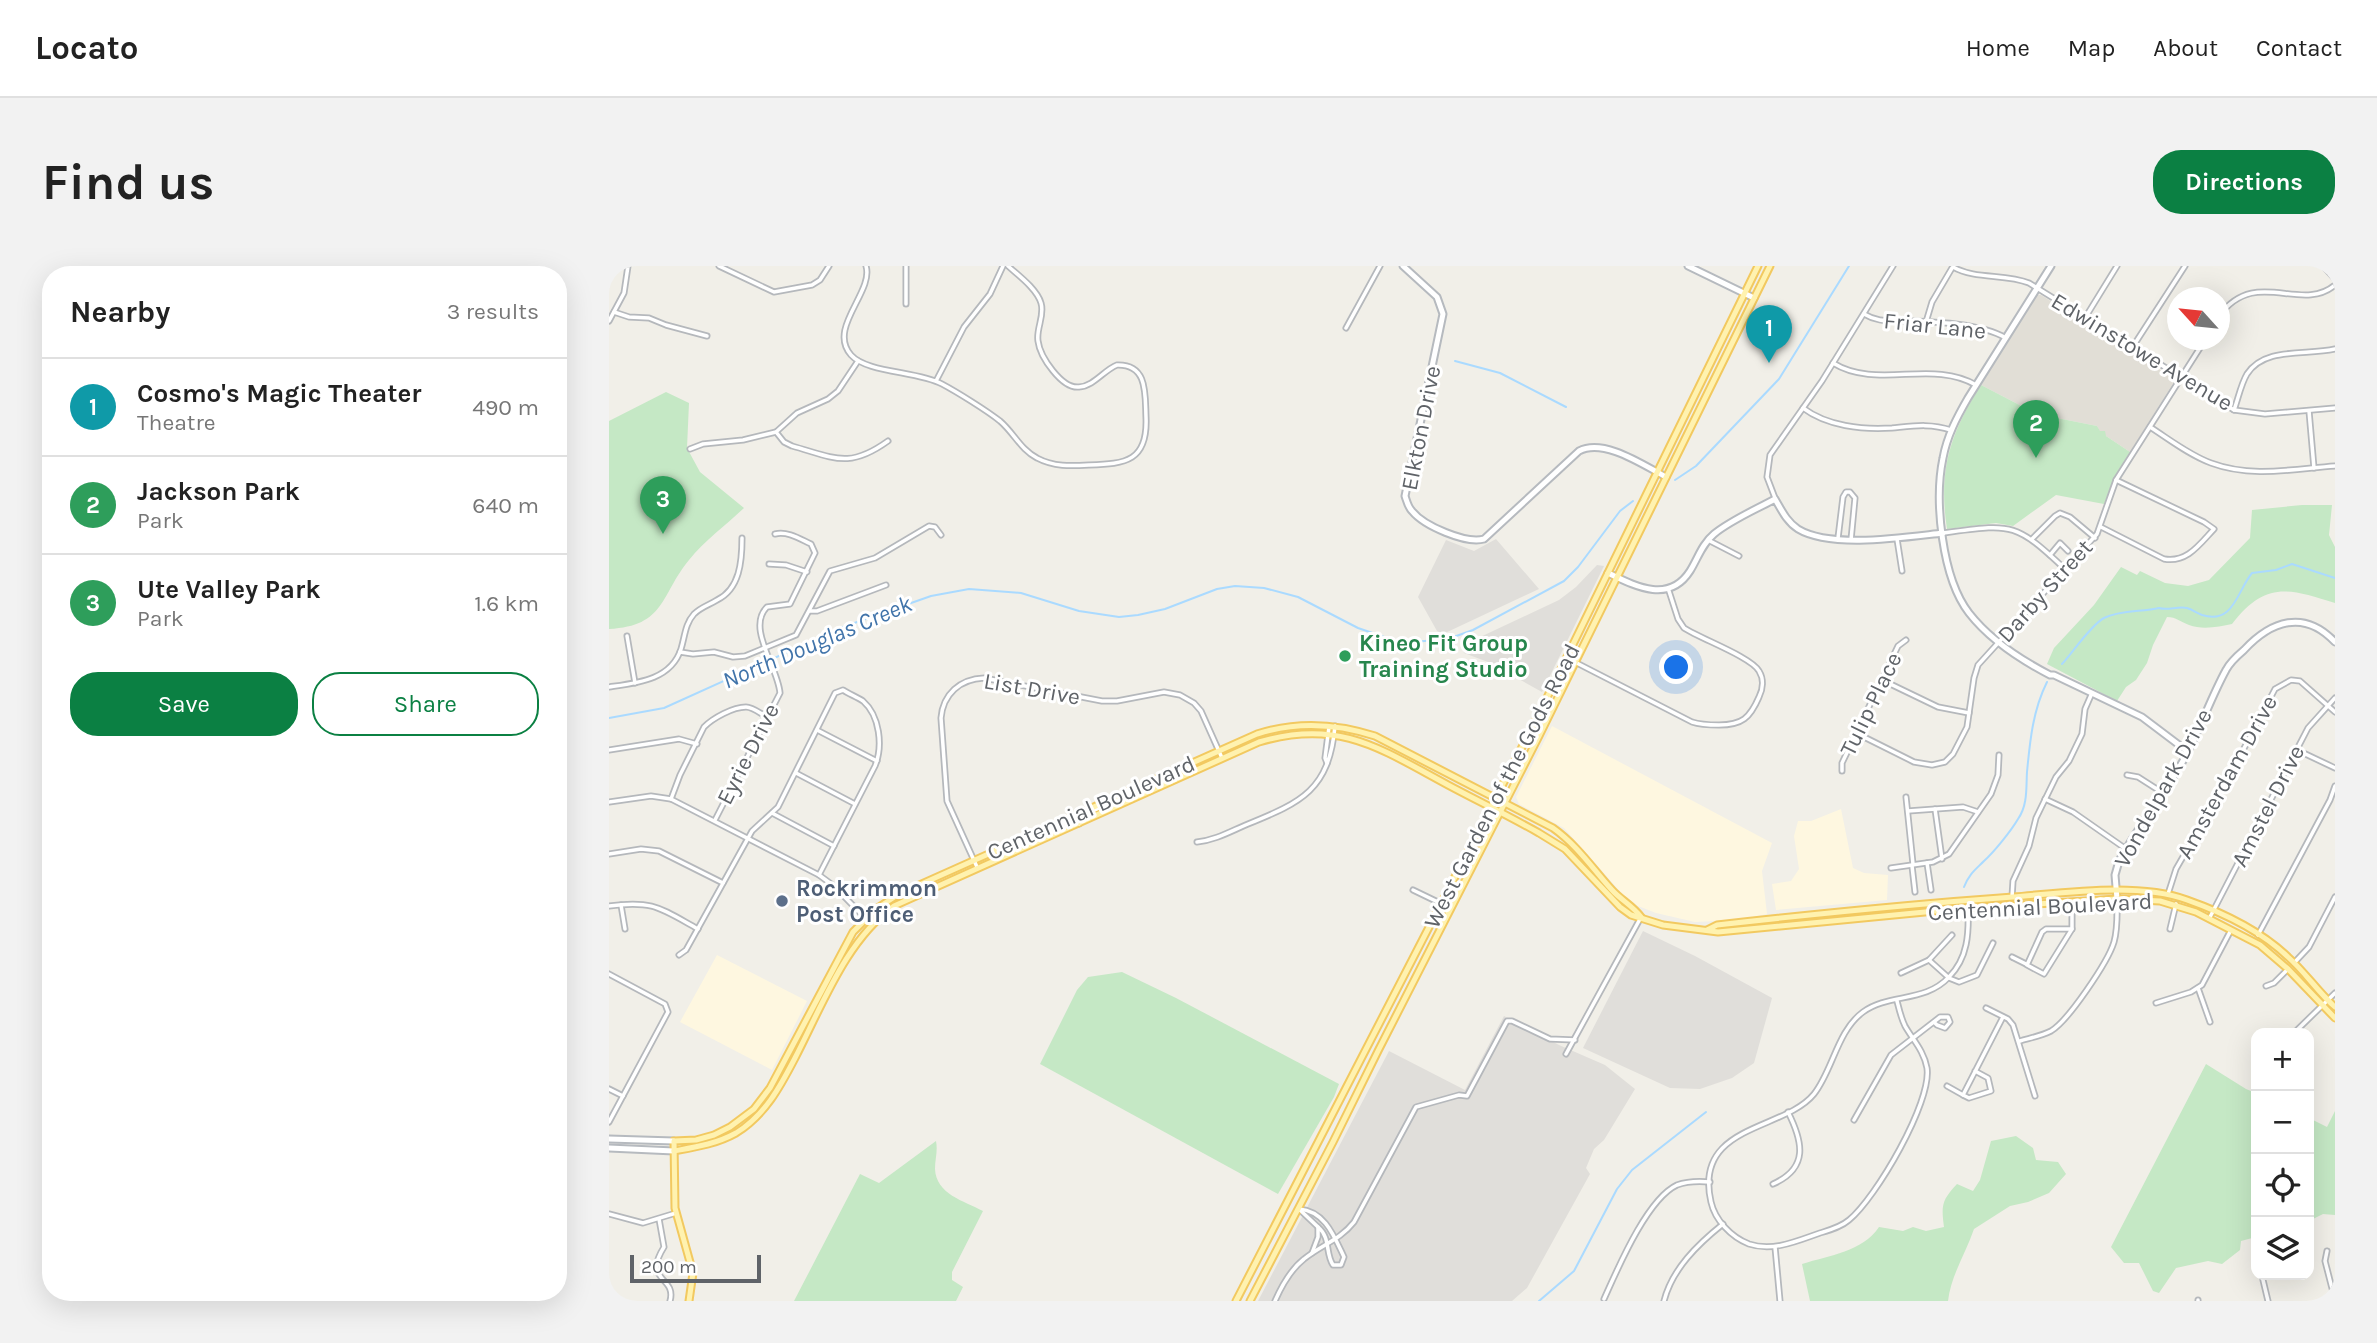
<!DOCTYPE html>
<html lang="en">
<head>
<meta charset="utf-8">
<style>
	:root { --surface:#fff; --page:#f2f2f2; --text:#222; --muted:#767676; --line:#e0e0e0; --accent:#0b8043 }
	body { margin:0; font-family:Karla,sans-serif; background:var(--page); color:var(--text) }
	.controls { position:absolute; right:21px; bottom:21px; display:grid; overflow:hidden; border-radius:14px; box-shadow:0 7px 28px #0002 }
	.controls button { width:63px; height:63px; display:grid; place-items:center; padding:0; border:0; border-bottom:2px solid var(--line); background:var(--surface); color:var(--text); font:35px sans-serif }
	.compass { position:absolute; left:1558px; top:21px; width:63px; height:63px; border-radius:50%; background:var(--surface); box-shadow:0 7px 28px #0002; rotate:297deg }
	.scale { position:absolute; left:21px; bottom:18px; width:131px; box-sizing:border-box; padding-left:7px; border:4px solid #5f6368; border-top:0; font-size:19px; line-height:24px; white-space:nowrap; color:#5f6368; -webkit-text-stroke:5px #fff; paint-order:stroke }
	.you { position:absolute; left:1068px; top:402px; width:24px; height:24px; margin:-18px; border:5px solid #fff; border-radius:50%; background:#1a73e8; box-shadow:0 0 0 10px #1a73e833 }
	.badge { display:grid; place-items:center; width:46px; height:46px; border-radius:50%; background:var(--accent); color:#fff; font-size:23px; font-weight:700 }
	.pin { position:absolute; translate:-50% -58px; filter:drop-shadow(0 2px 4px #0008) }
	.pin::after { content:''; position:absolute; top:37px; width:24px; height:21px; background:inherit; clip-path:polygon(0 0,100% 0,50% 100%) }
	.list { margin:0; padding:0; list-style:none }
	h2 { display:flex; justify-content:space-between; align-items:center; height:91px; margin:0; padding:0 28px; font-size:30px }
	h2 small { font-size:23px; font-weight:400; color:var(--muted) }
	.list li { display:grid; grid-template-columns:46px 1fr auto; gap:21px; align-items:center; box-sizing:border-box; height:98px; padding:0 28px; border-top:2px solid var(--line) }
	.list b { display:block; font-size:26px; white-space:nowrap }
	.list p { margin:0; font-size:23px; white-space:nowrap; color:var(--muted) }
	.list em { font-size:23px; font-style:normal; color:var(--muted) }
	.actions { display:flex; gap:14px; padding:21px 28px }
	.actions a { flex:1; padding:16px 0; border:2px solid var(--accent); border-radius:28px; text-align:center; font-size:24px; color:var(--accent) }
	.actions .main { background:var(--accent); color:#fff }
	.icon { flex:none; width:38px; height:38px; fill:none; stroke:currentColor; stroke-width:2; stroke-linecap:round; stroke-linejoin:round }
	.map { position:relative; flex:none; width:1726px; height:1035px; overflow:hidden; border-radius:28px }
	header { display:flex; align-items:center; gap:42px; box-sizing:border-box; height:98px; padding:0 35px; background:var(--surface); border-bottom:2px solid var(--line) }
	header strong { font-size:33px }
	nav { display:flex; gap:38px; margin-inline-start:auto; font-size:24px }
	.intro { display:flex; align-items:center; justify-content:space-between; box-sizing:border-box; height:168px; padding:0 42px }
	h1 { margin:0; font-size:49px }
	.button { padding:18px 32px; border-radius:28px; background:var(--accent); color:#fff; font-size:24px; font-weight:700 }
	main { display:flex; gap:42px; padding:0 42px }
	aside { flex:1; background:var(--surface); border-radius:28px; box-shadow:0 7px 28px #0002 }
	.map>svg:first-child { display:block }
</style>
</head>
<body>
<header>
<strong>Locato</strong>
<nav><a>Home</a><a>Map</a><a>About</a><a>Contact</a></nav>
</header>
<div class="intro"><h1>Find us</h1><a class="button">Directions</a></div>
<main>
<aside>
<h2>Nearby<small>3 results</small></h2>
<ul class="list">
<li><span class="badge" style="background:#0f9aa8">1</span><div><b>Cosmo's Magic Theater</b><p>Theatre</p></div><em>490 m</em></li>
<li><span class="badge" style="background:#2e9e5b">2</span><div><b>Jackson Park</b><p>Park</p></div><em>640 m</em></li>
<li><span class="badge" style="background:#2e9e5b">3</span><div><b>Ute Valley Park</b><p>Park</p></div><em>1.6 km</em></li>
</ul>
<div class="actions"><a class="main">Save</a><a>Share</a></div>
</aside>
<div class="map">
<svg width="1726" height="1035" viewBox="0 0 1726 1035">
	<rect width="100%" height="100%" fill="#f1efe8"/>
	<g fill="#fef7e0">
		<polygon points="943,460 1163,577 1153,605 1158,648 1129,654 1086,656 1047,647 1029,640 1015,630 955,562 910,538 907,531"/>
		<polygon points="1232,543 1244,602 1255,607 1279,609 1278,634 1167,644 1163,618 1182,615 1190,603 1185,570 1189,555 1202,555"/>
		<polygon points="108,689 198,735 163,804 71,756"/>
	</g>
	<g fill="#e0deda">
		<polygon points="887,273 930,323 834,368 828,365 809,331 837,274 865,285"/>
		<polygon points="988,299 995,300 933,426 879,396 855,387 852,380 950,334 967,321"/>
		<polygon points="1034,665 1086,690 1163,732 1145,797 1123,812 1091,823 1061,822 974,782"/>
		<polygon points="895,750 950,779 996,799 1026,823 995,874 985,883 977,902 981,908 918,1022 903,1035 649,1035 780,785 856,824"/>
	</g>
	<polygon fill="#e1ded6" points="1428,29 1432,29 1564,112 1565,116 1521,186 1491,166 1488,160 1428,148 1372,119"/>
	<g fill="#c5e8c5">
		<path d="M1372,119L1428,148L1488,160L1491,165H1496L1497,170L1521,186L1506,210L1495,238L1447,229L1404,260L1387,257L1338,263C1329,205 1341,167 1372,119Z"/>
		<path d="M57,126L80,137L78,182L91,206L135,242C117,259 95,275 80,294C51,329 57,360 0,363V155Z"/>
		<path d="M1693,239H1723L1720,269L1726,281V337C1679,322 1656,315 1623,358C1610,361 1593,364 1580,359C1572,356 1567,351 1558,351L1544,379L1538,397L1527,414L1517,421L1508,435L1438,398L1445,382L1485,339L1512,301L1528,309L1531,305L1556,317L1579,320L1600,314L1641,272L1643,244Z"/>
		<polygon points="513,706 567,732 730,818 725,831 669,928 431,798 468,724 479,711"/>
		<polygon points="1597,798 1637,823 1647,827 1647,971 1632,975 1631,984 1613,998 1599,995 1567,1002 1550,1027 1544,1025 1530,997 1515,997 1502,981"/>
		<polygon points="1726,845 1726,949 1714,948 1700,955 1700,852 1718,861"/>
		<path d="M1407,870L1424,882L1427,894L1449,896L1457,908L1440,927L1419,936L1401,940L1365,963C1357,987 1342,1009 1339,1035H1201L1193,998C1221,989 1253,986 1270,961L1294,965L1304,961L1317,965L1335,961C1332,939 1333,934 1348,918L1364,925L1371,914L1382,875Z"/>
		<path d="M327,875C329,885 326,893 326,903C327,928 355,935 374,945L343,1006V1014L354,1021L347,1035H185L251,908L270,917Z"/>
	</g>
	<g fill="none" stroke-linecap="round" stroke-linejoin="round">
		<g stroke="#aadaff" stroke-width="2">
			<polyline points="846,95 891,107 957,141"/>
			<polyline points="1066,214 1087,200 1170,113 1240,0"/>
			<path d="M1453,398C1464,386 1482,359 1495,352C1511,344 1533,346 1550,342C1559,345 1568,340 1578,342C1584,344 1588,347 1593,349C1625,359 1628,325 1643,307L1667,304L1683,298L1726,312"/>
			<polyline points="0,452 55,442 234,361 322,330 360,323 412,327 470,345 510,351 529,349 556,343 608,323 626,320 655,322 689,331 749,362 784,374 804,376 839,373 864,364 955,315 969,301 1011,245 1024,235"/>
			<path d="M1355,621C1360,608 1366,604 1375,595C1385,586 1402,565 1409,553C1419,539 1417,521 1418,506C1421,474 1424,444 1438,416"/>
			<polyline points="930,1035 965,1005 1008,923 1023,904 1097,846"/>
		</g>
		<g stroke="#b5b8bc" stroke-width="7">
			<g id="street">
				<polyline points="110,0 165,26 203,19 211,14 220,0"/>
				<path d="M257,0C265,26 218,62 242,89C258,107 309,105 333,118C348,126 377,144 391,155C405,167 412,184 428,192C445,201 462,200 480,199C517,198 539,195 537,151C536,128 539,98 508,99C495,104 485,120 470,121C453,123 431,91 429,75C427,62 436,50 432,37C428,23 409,9 399,0"/>
				<polyline points="297,0 297,38"/>
				<polyline points="1714,0 1726,13"/>
				<path d="M1344,1C1367,14 1396,7 1420,17L1625,144L1656,148L1726,142"/>
				<polyline points="5,46 20,51 40,52 57,59 98,70"/>
				<path d="M1255,48C1270,57 1281,54 1298,55C1327,56 1371,57 1397,72"/>
				<path d="M1610,50C1647,0 1691,48 1726,19"/>
				<polyline points="1476,52 1508,0"/>
				<polyline points="0,55 15,27 19,0"/>
				<polyline points="1317,56 1323,36 1343,2"/>
				<polyline points="737,62 771,0"/>
				<polyline points="1523,82 1576,0"/>
				<path d="M1224,97C1268,124 1323,93 1367,119"/>
				<polyline points="327,115 355,61 381,28 394,0"/>
				<path d="M1194,142C1218,160 1253,164 1283,162C1304,160 1321,157 1342,164"/>
				<path d="M1625,144C1629,133 1632,118 1638,108C1656,80 1698,90 1726,83"/>
				<polyline points="1700,145 1705,202"/>
				<path d="M1541,161C1560,173 1580,189 1602,197C1642,212 1684,203 1726,200"/>
				<path d="M167,166L175,176L183,180C226,192 240,203 279,175"/>
				<polyline points="81,183 94,178 134,174 167,166 188,147 219,133 229,125 249,95"/>
				<polyline points="1166,232 1158,211 1161,189 1213,115 1284,0"/>
				<path d="M1492,261L1555,293C1578,297 1590,279 1605,263L1595,256L1507,214"/>
				<path d="M1334,267C1403,258 1405,255 1457,304"/>
				<polyline points="1229,272 1234,231 1237,226 1241,226 1246,232 1242,274"/>
				<polyline points="1288,273 1293,305"/>
				<polyline points="1423,273 1446,250 1451,247 1461,251 1486,272"/>
				<polyline points="1099,274 1130,290"/>
				<polyline points="1441,289 1451,277 1459,285"/>
				<polyline points="160,298 177,299 198,306"/>
				<polyline points="201,345 208,345 277,319"/>
				<polyline points="18,370 26,417"/>
				<polyline points="71,386 84,388 105,386 124,391 136,390 187,369 221,305 266,292 320,260 326,261 332,269"/>
				<path d="M958,392L1083,456C1092,459 1100,459 1110,459C1133,459 1141,452 1150,431C1154,423 1155,413 1150,405C1142,391 1092,373 1075,362L1069,353L1059,322"/>
				<polyline points="1273,414 1329,441 1360,447"/>
				<path d="M0,421C28,417 62,414 72,383C76,370 76,358 85,348C92,341 100,339 108,334C131,323 133,295 133,272"/>
				<polyline points="208,464 268,495"/>
				<polyline points="1247,467 1305,496 1323,499 1336,496 1344,488 1358,461 1365,412 1369,399 1488,268 1507,214 1596,74"/>
				<polyline points="0,484 70,473 88,478"/>
				<polyline points="1688,484 1726,502"/>
				<polyline points="718,497 716,492 720,461"/>
				<polyline points="1233,505 1233,497 1289,380 1297,374"/>
				<polyline points="187,507 246,538"/>
				<polyline points="1518,509 1529,511 1554,527"/>
				<polyline points="1297,531 1304,598"/>
				<path d="M62,533L71,509L95,461C104,452 124,441 137,441C144,441 152,448 158,451"/>
				<polyline points="1436,533 1464,546 1517,583"/>
				<polyline points="0,536 42,530 62,533 210,609 225,620 262,658"/>
				<polyline points="1326,543 1333,593"/>
				<polyline points="1299,545 1354,541 1369,546"/>
				<polyline points="163,547 225,580"/>
				<path d="M106,554L171,427C169,401 137,362 158,341L181,338L206,287L202,278C191,273 179,265 166,268"/>
				<path d="M588,576C607,574 622,565 639,558C693,536 720,524 726,460"/>
				<polyline points="0,588 32,583 50,585 114,617"/>
				<polyline points="1318,597 1322,624"/>
				<polyline points="1303,600 1306,626"/>
				<path d="M368,601L338,535L332,452C334,428 351,413 375,412L493,435H508L555,426L571,429L585,437L592,445L613,492"/>
				<polyline points="1282,602 1324,596 1340,588 1382,528 1389,509 1390,489"/>
				<polyline points="804,624 833,638"/>
				<polyline points="1559,628 1567,603 1620,511 1666,423 1682,414 1691,415 1726,446"/>
				<polyline points="1403,631 1404,615 1420,580 1427,552 1447,511 1460,495 1473,468 1476,443 1483,427"/>
				<polyline points="12,639 16,663"/>
				<path d="M0,640C44,634 51,642 89,663"/>
				<polyline points="1600,653 1699,462 1726,432"/>
				<polygon points="1437,663 1463,663 1435,708 1418,699 1433,666"/>
				<polyline points="1463,663 1463,636"/>
				<polyline points="1561,663 1567,638"/>
				<polyline points="1649,669 1721,534 1726,520"/>
				<path d="M70,689L77,684L143,565L169,541L226,427L234,424C240,428 248,431 254,435C271,450 274,480 266,500L210,609"/>
				<polyline points="1403,691 1417,698"/>
				<polyline points="1320,694 1340,712 1350,716 1368,709 1384,677"/>
				<polyline points="1685,697 1700,681 1726,631"/>
				<polyline points="1292,707 1320,694 1343,669"/>
				<polyline points="0,708 56,738 59,746 0,856"/>
				<polyline points="1657,720 1665,717 1679,703"/>
				<polyline points="1589,722 1601,756"/>
				<path d="M1288,735C1290,743 1292,752 1296,760C1304,774 1315,785 1318,802C1323,836 1267,932 1240,954C1232,961 1221,964 1211,967C1188,975 1164,986 1140,978C1122,971 1106,954 1102,936C1084,858 1175,865 1205,828C1224,804 1228,765 1254,746C1280,727 1316,737 1340,711C1359,692 1360,667 1359,642"/>
				<polyline points="1547,737 1582,726 1593,719 1622,664"/>
				<polyline points="1377,742 1399,753 1404,759 1426,830"/>
				<polyline points="1685,767 1726,727"/>
				<path d="M1411,775C1421,772 1432,770 1442,765C1459,755 1499,696 1505,676C1509,662 1508,648 1508,633"/>
				<polyline points="957,788 1031,653"/>
				<polyline points="1366,805 1379,812 1382,825 1360,832 1354,829 1394,751"/>
				<polyline points="1338,820 1354,829"/>
				<polyline points="0,823 14,830"/>
				<polyline points="1245,854 1282,789 1331,751 1339,751 1341,756 1336,762 1328,759 1325,756"/>
				<path d="M1164,918C1200,902 1194,876 1179,846"/>
				<path d="M690,943C716,945 725,970 735,991L732,999H724C716,987 722,972 709,961"/>
				<polyline points="690,943 709,961 709,971 703,987"/>
				<polyline points="0,948 34,957 67,947"/>
				<path d="M50,953L55,981C33,1016 68,1010 61,1035"/>
				<polyline points="1166,981 1171,1035"/>
				<polyline points="1718,985 1716,995 1726,1034"/>
				<polyline points="1654,1014 1659,1035"/>
				<polyline points="0,1028 4,1035"/>
				<path d="M995,1033C1009,1002 1038,933 1068,919C1079,915 1090,915 1101,916"/>
				<polyline points="1589,1034 1589,1035"/>
				<path d="M666,1035C673,1019 681,1004 695,993C712,979 731,974 745,956L807,841L850,829L858,830L898,755H903L941,773L966,774"/>
				<path d="M1055,1035C1063,1003 1089,978 1114,958"/>
			</g>
		</g>
		<g stroke="#b6babf" stroke-width="9">
			<g id="secondary">
				<path d="M794,0L828,31L834,48L796,230C798,236 799,241 803,245C815,260 857,278 875,273L970,185C995,172 1034,199 1057,211"/>
				<polyline points="1079,0 1145,32"/>
				<path d="M1442,0L1359,132C1348,151 1338,170 1334,192C1325,235 1333,312 1360,347C1381,374 1412,394 1441,409H1445L1533,451L1578,485"/>
				<path d="M999,307C1026,320 1060,338 1081,305C1089,292 1093,278 1105,268C1122,254 1146,244 1166,233C1173,245 1178,256 1189,263C1222,283 1297,271 1334,267"/>
				<polyline points="470,557 477,547 517,529"/>
				<path d="M1508,633L1506,609L1510,595C1528,562 1552,533 1571,500C1589,470 1600,435 1617,404C1621,396 1628,390 1635,384C1662,355 1695,343 1726,376"/>
				<polyline points="0,873 65,875"/>
				<polyline points="0,882 65,885"/>
			</g>
		</g>
		<g stroke="#f2c960" stroke-width="9">
			<g id="primary">
				<path d="M1098,664L1108,659C1206,648 1305,638 1404,631C1455,627 1530,616 1578,634C1612,646 1652,665 1679,691C1696,706 1709,726 1726,741"/>
				<path d="M65,885C87,881 107,878 127,867C156,849 171,821 186,792C213,740 237,674 285,640L650,476C730,452 772,483 839,519C869,535 900,550 930,567L956,583L1011,641L1022,649L1054,659L1109,666L1347,643L1508,633L1551,635L1587,646L1651,679L1679,703L1726,752"/>
				<path d="M80,1035L84,1007L66,942L65,875L87,874L105,869L121,861L145,843L161,822L244,666L267,643L290,628L648,468C688,455 726,457 766,470L944,562C968,579 984,603 1003,624C1012,634 1024,640 1032,651"/>
				<polyline points="627,1035 928,452 1149,0"/>
				<polyline points="641,1035 724,876 769,785 930,470 1161,0"/>
			</g>
		</g>
		<use href="#street" stroke="#fff" stroke-width="3.5"/>
		<use href="#secondary" stroke="#fff" stroke-width="5"/>
		<use href="#primary" stroke="#fff2af" stroke-width="5"/>
	</g>
	<circle fill="#2e9e5b" stroke="#fff" stroke-width="2.5" cx="736" cy="390" r="7"/>
	<circle fill="#5c6f8a" stroke="#fff" stroke-width="2.5" cx="173" cy="635" r="7"/>
	<g text-anchor="middle" dominant-baseline="central" stroke-width="6" stroke-linejoin="round" paint-order="stroke">
		<g font-size="23" fill="#5f6368" stroke="#fff">
			<text transform="translate(1326 60) rotate(6)">Friar Lane</text>
			<text transform="translate(1533 86) rotate(31)">Edwinstowe Avenue</text>
			<text transform="translate(812 162) rotate(-79)">Elkton Drive</text>
			<text transform="translate(1436 325) rotate(-48)">Darby Street</text>
			<text transform="translate(423 423) rotate(10)">List Drive</text>
			<text transform="translate(1262 438) rotate(-64)">Tulip Place</text>
			<text transform="translate(139 488) rotate(-63)">Eyrie Drive</text>
			<text transform="translate(1618 511) rotate(-61)">Amsterdam Drive</text>
			<text transform="translate(893 520) rotate(-63)">West Garden of the Gods Road</text>
			<text transform="translate(1554 522) rotate(-61)">Vondelpark Drive</text>
			<text transform="translate(1659 540) rotate(-63)">Amstel Drive</text>
			<text transform="translate(482 542) rotate(-24)">Centennial Boulevard</text>
			<text transform="translate(1431 641) rotate(-3)">Centennial Boulevard</text>
		</g>
		<g font-size="23" font-weight="bold" fill="#27864d" stroke="#fff" text-anchor="start">
			<text x="750" y="377">Kineo Fit Group<tspan x="750" dy="26">Training Studio</tspan></text>
		</g>
		<g font-size="23" font-weight="bold" fill="#4e5e75" stroke="#fff" text-anchor="start">
			<text x="187" y="622">Rockrimmon<tspan x="187" dy="26">Post Office</tspan></text>
		</g>
		<g font-size="24" font-style="italic" fill="#4174aa" stroke="#fff">
			<text transform="translate(208 376) rotate(-23)">North Douglas Creek</text>
		</g>
	</g>
</svg>
<div class="controls">
<button>+</button>
<button>−</button>
<button><svg class="icon" aria-label="locate" viewBox="0 0 24 24"><circle cx="12" cy="12" r="6"/><path d="M12 2v4M12 18v4M2 12h4M18 12h4"/></svg></button>
<button><svg class="icon" aria-label="layers" viewBox="0 0 24 24"><path d="M12 4l9 5-9 5-9-5zM3 14l9 5 9-5"/></svg></button>
</div>
<svg class="compass" viewBox="-18 -18 36 36"><path d="M0-13l5 13h-10z" fill="#e53935"/><path d="M0 13l5-13h-10z" fill="#767676"/></svg>
<div class="scale">200 m</div>
<div class="you"></div>
<div class="pin badge" style="left:1160px;top:97px;background:#0f9aa8">1</div>
<div class="pin badge" style="left:1427px;top:192px;background:#2e9e5b">2</div>
<div class="pin badge" style="left:54px;top:268px;background:#2e9e5b">3</div>
</div>
</main>
</body>
</html>
